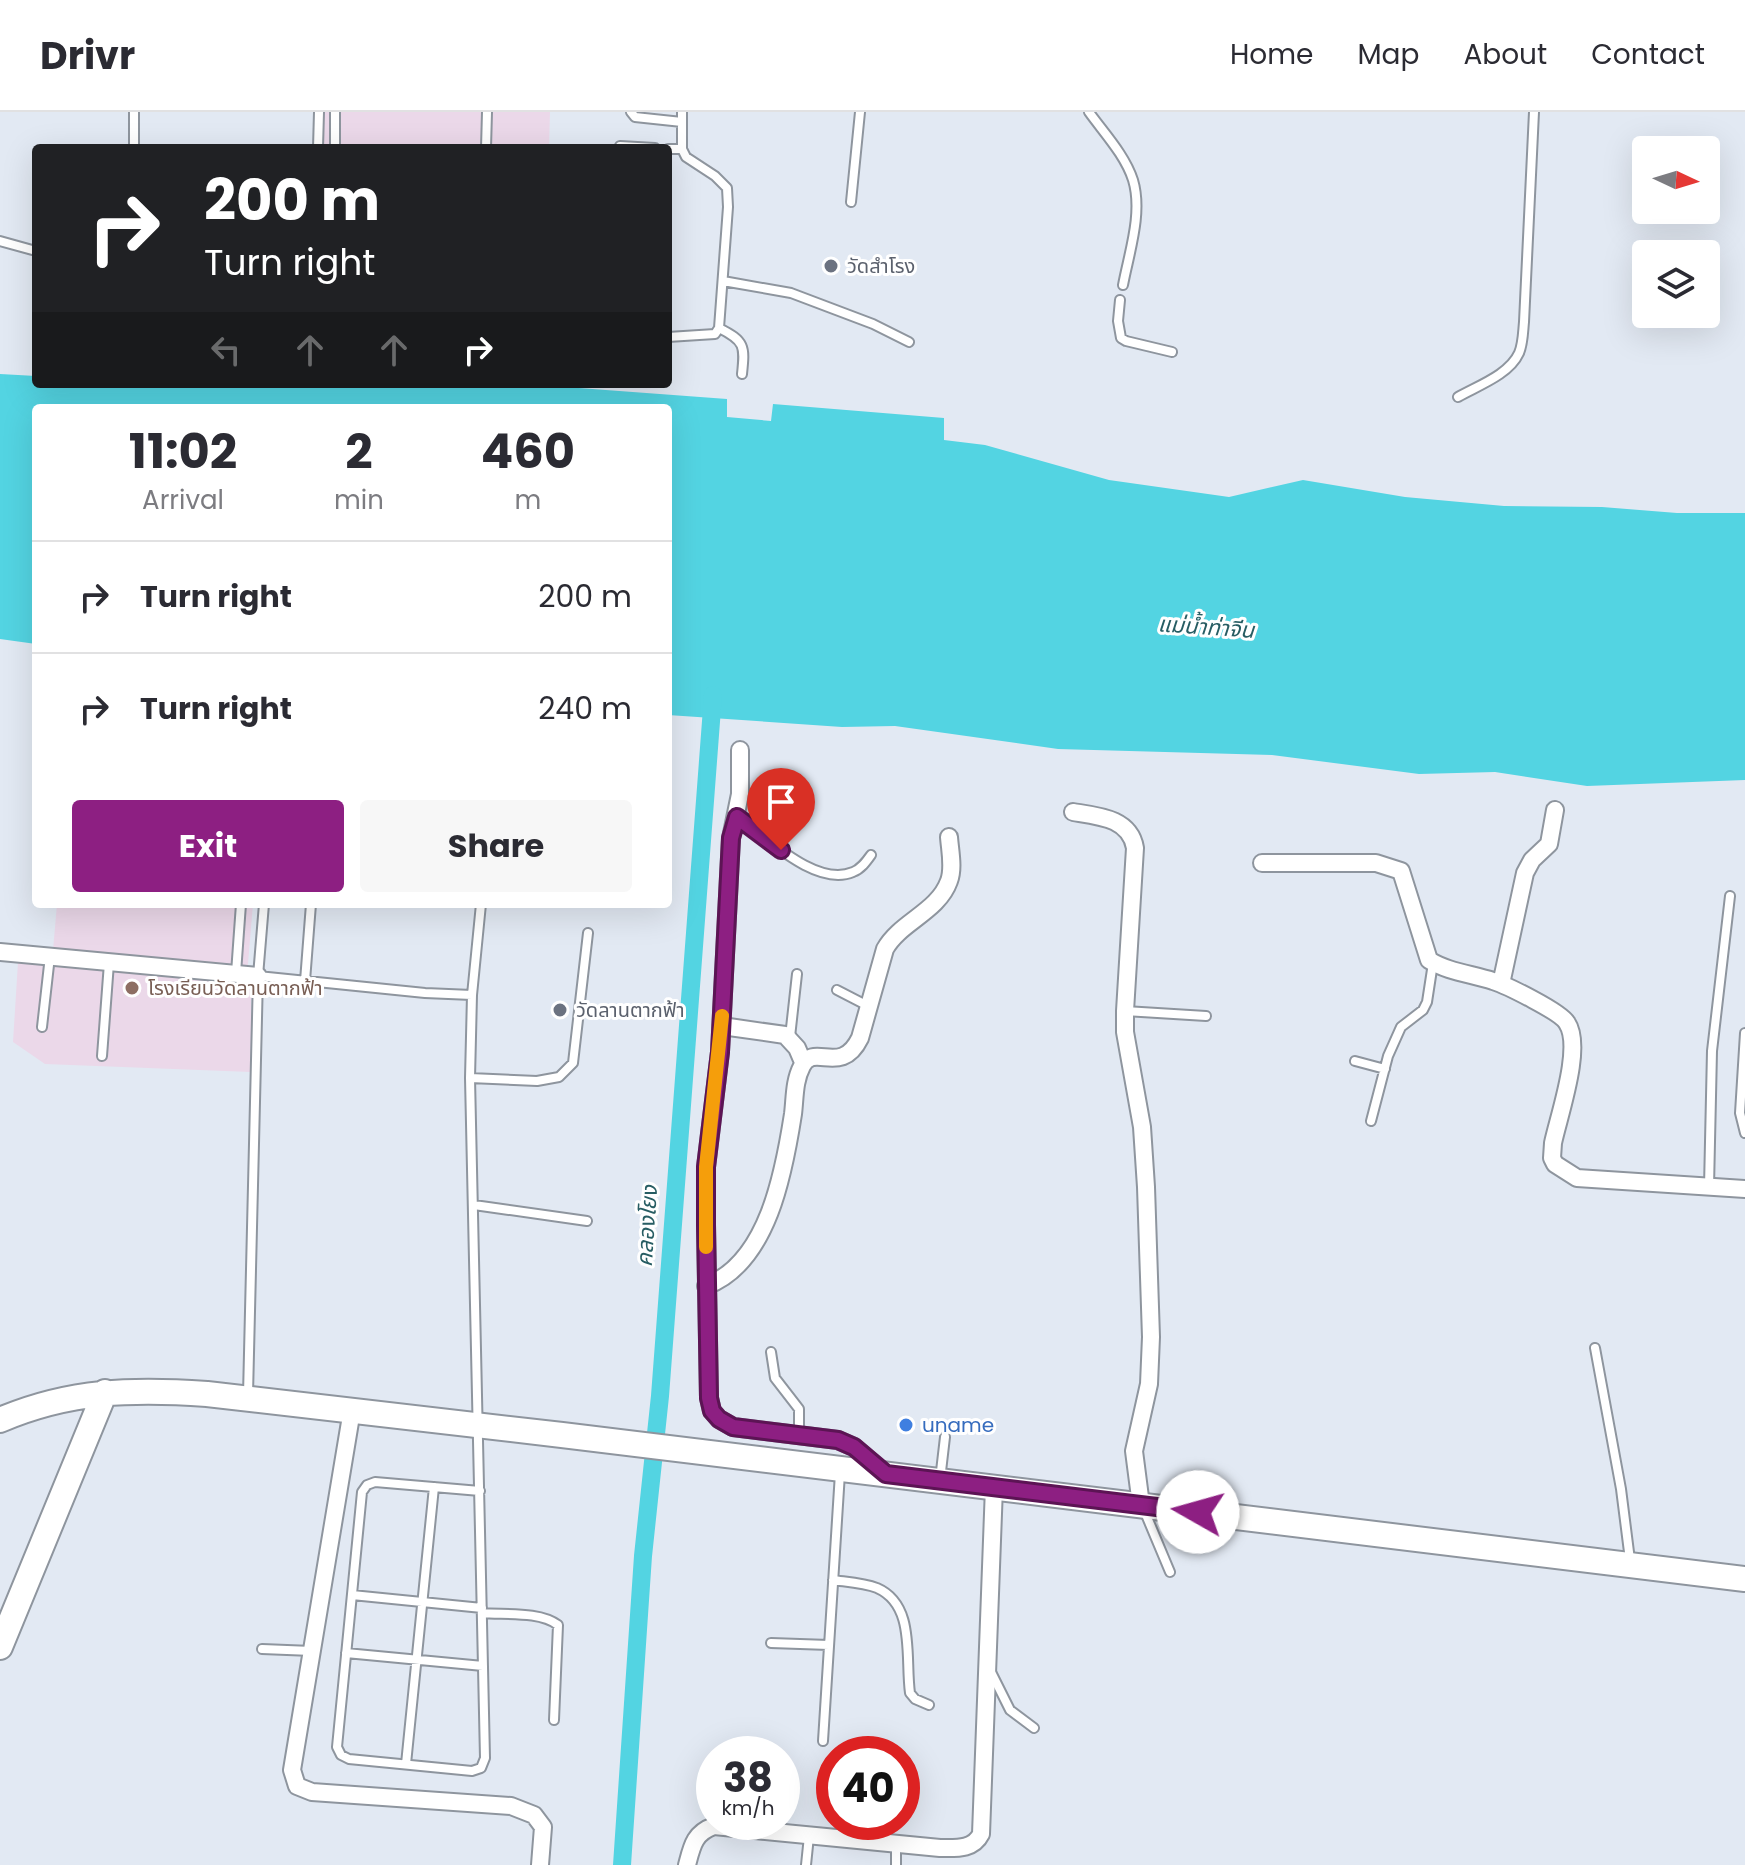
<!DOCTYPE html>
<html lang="en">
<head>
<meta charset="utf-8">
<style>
  body { margin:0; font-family:Poppins,"Noto Sans Thai",sans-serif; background:#f7f7f7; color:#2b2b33; height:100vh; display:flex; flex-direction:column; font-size:30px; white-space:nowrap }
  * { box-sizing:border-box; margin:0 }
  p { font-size:26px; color:#7c7c81 }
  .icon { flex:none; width:44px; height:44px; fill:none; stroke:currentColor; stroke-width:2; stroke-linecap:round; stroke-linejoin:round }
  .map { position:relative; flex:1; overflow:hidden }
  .sheet { position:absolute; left:32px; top:292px; width:640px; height:504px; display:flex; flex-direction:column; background:#fff; border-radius:8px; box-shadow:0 8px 32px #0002 }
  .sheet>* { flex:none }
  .hud { position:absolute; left:32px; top:32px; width:640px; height:244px; border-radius:8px; box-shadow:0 8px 32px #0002; background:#202124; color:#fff; overflow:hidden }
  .needle { width:52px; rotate:94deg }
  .controls { position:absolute; left:1632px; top:24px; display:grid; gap:16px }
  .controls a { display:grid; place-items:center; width:88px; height:88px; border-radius:8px; background:#fff; box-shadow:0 8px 32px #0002; font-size:40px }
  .speed { position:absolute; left:696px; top:1624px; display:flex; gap:16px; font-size:40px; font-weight:700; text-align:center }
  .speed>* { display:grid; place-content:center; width:104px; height:104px; border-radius:50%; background:#fff; box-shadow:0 8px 32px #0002; line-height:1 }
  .speed small { font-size:20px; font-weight:400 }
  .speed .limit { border:12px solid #d22; background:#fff; color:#111 }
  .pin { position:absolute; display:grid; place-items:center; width:68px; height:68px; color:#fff; margin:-82px -34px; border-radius:50% 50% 50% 0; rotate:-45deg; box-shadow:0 0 8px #0007 }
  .pin .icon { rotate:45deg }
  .me { position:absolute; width:88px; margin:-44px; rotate:277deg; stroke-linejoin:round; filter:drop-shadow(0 0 6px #0008) }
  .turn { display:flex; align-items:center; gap:28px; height:168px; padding:0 40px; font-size:36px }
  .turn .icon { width:104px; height:104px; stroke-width:2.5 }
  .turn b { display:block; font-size:56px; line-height:68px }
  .lanes { display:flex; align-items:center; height:76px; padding:0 40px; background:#0003; justify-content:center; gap:40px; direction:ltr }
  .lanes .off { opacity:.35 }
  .eta { display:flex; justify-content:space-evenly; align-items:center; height:136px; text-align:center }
  .eta b { font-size:48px; font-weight:700; line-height:56px }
  .button { display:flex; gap:16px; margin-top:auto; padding:16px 40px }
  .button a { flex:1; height:92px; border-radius:8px; background:#8d1f82; color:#fff; font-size:32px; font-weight:700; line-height:92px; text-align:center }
  .button a+a { background:#f7f7f7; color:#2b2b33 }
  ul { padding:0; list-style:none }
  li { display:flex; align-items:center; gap:24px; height:112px; padding:0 40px; border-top:2px solid #e1e1e2 }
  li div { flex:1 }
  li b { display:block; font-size:30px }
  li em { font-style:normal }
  header { display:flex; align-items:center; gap:48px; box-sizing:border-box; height:112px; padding:0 40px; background:#fff; border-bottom:2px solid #e1e1e2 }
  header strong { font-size:38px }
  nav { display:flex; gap:44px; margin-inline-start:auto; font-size:28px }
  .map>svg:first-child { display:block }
  .education { fill:#ebd8e9 }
  .water { fill:#53d4e2 }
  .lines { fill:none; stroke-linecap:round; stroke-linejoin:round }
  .canal { stroke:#53d4e2; stroke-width:18 }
  .lane-casing { stroke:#8e959e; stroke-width:12 }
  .street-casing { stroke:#8e959e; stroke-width:20 }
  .secondary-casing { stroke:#8e959e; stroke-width:28 }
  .lane { stroke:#fff; stroke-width:8 }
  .street { stroke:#fff; stroke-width:16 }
  .secondary { stroke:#fff; stroke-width:24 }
  .route-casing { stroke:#5c1454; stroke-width:20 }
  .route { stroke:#8d1f82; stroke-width:14 }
  .slow { stroke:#f59e0b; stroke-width:14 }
  .worship-dot { fill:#6b7280; stroke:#fff; stroke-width:3 }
  .education-dot { fill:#8d6e63; stroke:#fff; stroke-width:3 }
  .shop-dot { fill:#3f7fe0; stroke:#fff; stroke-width:3 }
  .labels { text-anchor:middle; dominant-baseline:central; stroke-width:6; stroke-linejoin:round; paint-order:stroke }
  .worship-label { font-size:20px; fill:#5b616d; stroke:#fff; text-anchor:start }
  .education-label { font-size:20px; fill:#785e54; stroke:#fff; text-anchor:start }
  .shop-label { font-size:20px; fill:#366cbe; stroke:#fff; text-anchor:start }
  .water-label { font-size:22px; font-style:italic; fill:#275d63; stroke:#fff }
</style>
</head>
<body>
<header>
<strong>Drivr</strong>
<nav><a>Home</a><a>Map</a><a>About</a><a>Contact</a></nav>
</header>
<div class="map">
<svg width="1745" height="1753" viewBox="0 0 1745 1753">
  <rect width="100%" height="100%" fill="#e2e9f3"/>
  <!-- education -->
  <path class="education" d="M318 0H550L549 36H317Z
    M57 792H253L246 875 251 876V960L45 952 13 930 18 850H52Z"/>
  <!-- water -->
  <path class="water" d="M0 262 36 264V272L268 275 274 272H525L727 287V305L771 309 773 292 944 306V328L985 333 1109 368 1229 385 1303 368 1405 385 1504 394 1602 395 1677 401H1745V668L1587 674 1495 660 1419 662 1272 643 1058 637 895 614 842 615 668 603V296H36V532L0 527Z"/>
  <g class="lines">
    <!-- canal -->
    <path class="canal" d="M622 1753 643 1444 660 1284 713 583"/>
    <defs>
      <path id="lane" d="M134 0V36
        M631 0 635 5 682 10
        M1089 0C1104 21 1125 43 1133 68 1143 101 1129 141 1123 173
        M620 34 655 36
        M318 36 319 0
        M335 36V0
        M486 36 487 0
        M668 37H682
        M851 90 860 0
        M0 129 36 139
        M723 169 791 181 873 212 909 230
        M1120 188 1118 209 1121 226 1126 229 1172 240
        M719 216C745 229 745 234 742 262
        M668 225 715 222 719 216 728 95 727 76 715 64 686 45 682 37V0
        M1458 285C1477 274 1509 263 1519 241 1523 232 1523 220 1524 210L1534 0
        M737 705C765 724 816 776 853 760 861 757 866 750 871 743
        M236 861 241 792
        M258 864 425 881 472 883
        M305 869 311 792
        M837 878 868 894
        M1125 899 1206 904
        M42 915 50 844
        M1745 921 1740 1001 1745 1021
        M790 925 797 862
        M102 944 109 851
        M1355 949 1385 957
        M470 966 537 969 559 965 573 951 588 821
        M1371 1009 1388 944 1401 915 1423 898 1427 890 1433 851
        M1709 1075 1712 939 1730 784
        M474 1093 587 1109
        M1595 1236 1621 1377 1630 1448
        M771 1240 775 1266 799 1297V1323
        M248 1283 258 864 264 792
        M940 1368 945 1325
        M480 1379 375 1370 367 1373 362 1380 337 1635 341 1643 349 1647 472 1659 481 1656 485 1646 470 966 472 883 481 792
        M1144 1398 1170 1460
        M833 1468C847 1470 864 1471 877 1476 916 1493 905 1546 910 1581L915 1587 929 1593
        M352 1483 482 1496
        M482 1501C504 1503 540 1499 558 1513L554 1608
        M771 1531 829 1533
        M262 1537 312 1539
        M346 1541 483 1554
        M991 1560 1010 1598 1034 1616
        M823 1629 840 1361
        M406 1652 434 1375
        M806 1753 809 1724
        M896 1753V1732"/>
      <path id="street" d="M740 638V682L731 726 720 940 706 1055V1113L709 1286 712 1299 719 1307 733 1315 838 1328 854 1335 885 1362
        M1073 700C1098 704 1130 706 1135 736L1125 899V920L1142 1015 1146 1075 1151 1225 1149 1272 1134 1339 1141 1393
        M1262 751H1376L1401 759 1429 848C1448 860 1472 862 1493 869 1506 873 1561 900 1567 911 1583 935 1559 1003 1553 1031L1552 1046 1555 1052 1577 1066 1745 1077
        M0 840 258 864
        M1501 872 1525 761 1532 748 1549 732 1555 698
        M722 914 785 923 797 936 803 950
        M706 1174C768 1151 784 1060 793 1002 795 986 794 969 802 954 814 930 841 965 860 926L885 837C900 810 938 800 949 769 954 756 950 739 949 725
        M352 1298 292 1658 297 1674 312 1680 511 1694 534 1703 543 1715 540 1753
        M687 1753C692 1734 694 1721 714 1714L940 1736C956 1736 973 1738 981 1722L994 1375"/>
      <path id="secondary" d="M0 1308C70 1278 133 1277 207 1282L562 1323 1745 1467
        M0 1535 105 1280"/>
    </defs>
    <!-- lane casing -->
    <use href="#lane" class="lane-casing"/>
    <!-- street casing -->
    <use href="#street" class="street-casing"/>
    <!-- secondary casing -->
    <use href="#secondary" class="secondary-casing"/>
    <!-- lane -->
    <use href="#lane" class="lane"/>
    <!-- street -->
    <use href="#street" class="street"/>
    <!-- secondary -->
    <use href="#secondary" class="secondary"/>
  </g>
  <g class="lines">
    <defs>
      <path id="route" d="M781 738 737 705 731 726 720 940 706 1055V1113L709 1286 712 1299 719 1307 733 1315 838 1328 854 1335 886 1362 1198 1400"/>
    </defs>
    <!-- route casing -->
    <use href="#route" class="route-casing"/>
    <!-- route -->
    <use href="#route" class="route"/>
    <!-- slow -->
    <path class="slow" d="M706 1135V1055L722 904"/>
  </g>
  <!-- markers -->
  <g class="worship-dot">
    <circle cx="831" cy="154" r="8"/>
    <circle cx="560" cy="898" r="8"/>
  </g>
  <circle class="education-dot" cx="132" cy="876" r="8"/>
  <circle class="shop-dot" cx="906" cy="1313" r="8"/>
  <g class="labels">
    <!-- worship labels -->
    <g class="worship-label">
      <text x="847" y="154">วัดสำโรง</text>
      <text x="576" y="898">วัดลานตากฟ้า</text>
    </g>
    <!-- education labels -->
    <g class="education-label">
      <text x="148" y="876">โรงเรียนวัดลานตากฟ้า</text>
    </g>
    <!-- shop labels -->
    <g class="shop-label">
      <text x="922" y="1313">uname</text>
    </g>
    <!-- water labels -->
    <g class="water-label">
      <text transform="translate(1206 515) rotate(4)">แม่น้ำท่าจีน</text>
      <text transform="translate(647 1114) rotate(-86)">คลองโยง</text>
    </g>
  </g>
</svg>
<div class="controls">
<a><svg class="needle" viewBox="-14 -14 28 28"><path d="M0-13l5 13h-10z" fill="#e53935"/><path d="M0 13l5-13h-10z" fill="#7c7c81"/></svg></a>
<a><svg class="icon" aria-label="layers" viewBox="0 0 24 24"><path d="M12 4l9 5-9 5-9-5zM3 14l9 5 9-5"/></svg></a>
</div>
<div class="speed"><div>38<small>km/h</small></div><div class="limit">40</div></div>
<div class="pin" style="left:781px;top:738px;background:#d93025"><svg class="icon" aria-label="arrive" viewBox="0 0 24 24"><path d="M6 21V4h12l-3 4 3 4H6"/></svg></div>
<svg class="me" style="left:1198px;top:1400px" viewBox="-20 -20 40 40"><circle r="19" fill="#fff"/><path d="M0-13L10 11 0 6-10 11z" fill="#8d1f82"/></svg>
<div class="hud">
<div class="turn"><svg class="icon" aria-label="right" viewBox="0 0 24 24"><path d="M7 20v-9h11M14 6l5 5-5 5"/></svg><div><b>200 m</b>Turn right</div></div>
<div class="lanes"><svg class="icon off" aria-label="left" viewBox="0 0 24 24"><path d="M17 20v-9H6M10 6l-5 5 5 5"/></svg><svg class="icon off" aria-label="ahead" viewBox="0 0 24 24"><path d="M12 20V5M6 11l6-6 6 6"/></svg><svg class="icon off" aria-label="ahead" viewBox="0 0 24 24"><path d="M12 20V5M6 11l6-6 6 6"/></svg><svg class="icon" aria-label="right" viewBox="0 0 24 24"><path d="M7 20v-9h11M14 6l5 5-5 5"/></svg></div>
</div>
<section class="sheet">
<div class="eta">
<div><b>11:02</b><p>Arrival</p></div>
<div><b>2</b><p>min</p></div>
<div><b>460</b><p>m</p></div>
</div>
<ul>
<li><svg class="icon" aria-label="right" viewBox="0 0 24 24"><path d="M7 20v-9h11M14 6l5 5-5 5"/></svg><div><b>Turn right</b></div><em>200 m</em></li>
<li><svg class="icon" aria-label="right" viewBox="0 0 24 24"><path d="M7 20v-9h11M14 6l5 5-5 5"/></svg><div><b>Turn right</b></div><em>240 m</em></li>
</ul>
<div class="button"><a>Exit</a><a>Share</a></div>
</section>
</div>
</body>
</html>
